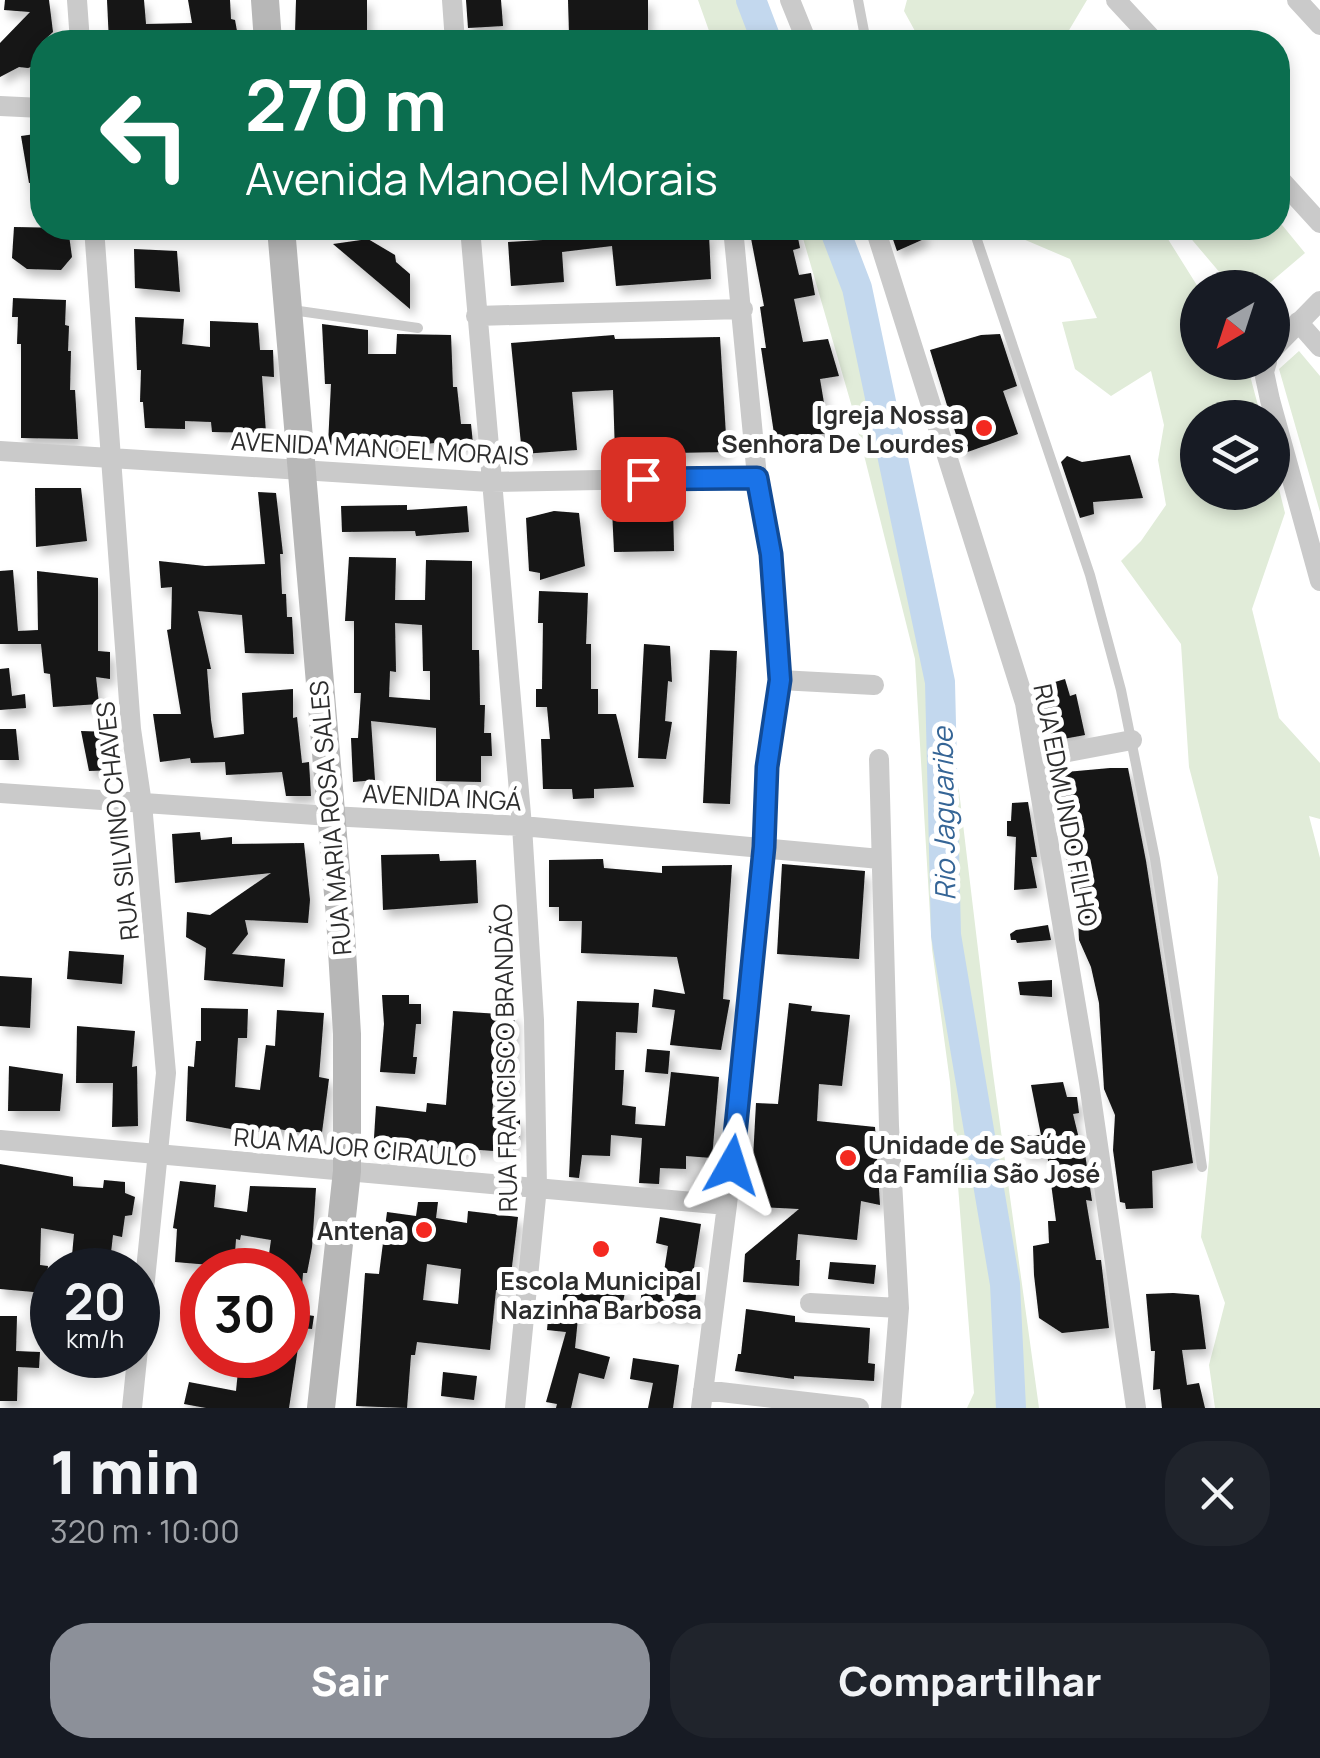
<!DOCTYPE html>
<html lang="pt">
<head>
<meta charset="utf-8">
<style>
  body { margin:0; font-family:Manrope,sans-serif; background:#20242c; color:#f1f3f6; height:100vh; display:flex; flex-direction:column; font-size:38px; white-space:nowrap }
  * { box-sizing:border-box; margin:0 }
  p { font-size:32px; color:#9ea1a6 }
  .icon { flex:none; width:55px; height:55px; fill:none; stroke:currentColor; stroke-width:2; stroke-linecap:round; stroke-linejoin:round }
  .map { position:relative; height:1408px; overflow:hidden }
  .sheet { display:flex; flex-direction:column; background:#171b24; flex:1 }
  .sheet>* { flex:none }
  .guide { position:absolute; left:30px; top:30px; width:1260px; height:210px; border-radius:40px; box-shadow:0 5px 15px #0003; background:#0b6e4f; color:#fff; overflow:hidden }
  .needle { width:65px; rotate:219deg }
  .fabs { position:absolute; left:1180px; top:270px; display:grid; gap:20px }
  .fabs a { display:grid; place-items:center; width:110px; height:110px; border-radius:50%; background:#171b24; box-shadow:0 5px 15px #0003; font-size:50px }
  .speed { position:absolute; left:30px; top:1248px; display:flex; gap:20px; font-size:50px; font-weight:700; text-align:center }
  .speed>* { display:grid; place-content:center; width:130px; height:130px; border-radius:50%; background:#171b24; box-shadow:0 5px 15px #0003; line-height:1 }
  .speed small { font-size:25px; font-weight:400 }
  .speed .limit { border:15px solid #d22; background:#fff; color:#111 }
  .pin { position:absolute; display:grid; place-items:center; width:85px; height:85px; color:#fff; margin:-42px; border-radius:20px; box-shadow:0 5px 15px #0006 }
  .me { position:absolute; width:110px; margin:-55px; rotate:6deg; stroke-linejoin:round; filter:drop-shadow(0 0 8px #0008) }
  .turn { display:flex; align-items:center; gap:35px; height:210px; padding:0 50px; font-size:45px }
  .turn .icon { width:130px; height:130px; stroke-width:2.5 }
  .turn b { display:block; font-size:70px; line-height:85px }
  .round { display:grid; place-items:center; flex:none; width:105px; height:105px; border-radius:40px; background:#20242c }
  .headline { display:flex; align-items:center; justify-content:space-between; height:170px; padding:0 50px }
  h1 { font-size:60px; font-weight:800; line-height:75px }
  .button { display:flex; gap:20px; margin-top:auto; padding:20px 50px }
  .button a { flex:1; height:115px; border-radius:40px; background:#8c9099; color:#fff; font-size:40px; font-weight:800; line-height:115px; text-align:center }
  .button a+a { background:#20242c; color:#f1f3f6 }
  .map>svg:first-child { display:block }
  .green { fill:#e1ecd9 }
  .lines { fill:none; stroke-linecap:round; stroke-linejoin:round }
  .river { stroke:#c3d8ee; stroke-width:30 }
  .building { fill:#141414; fill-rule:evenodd; filter:url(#shadow) }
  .lane { stroke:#cacaca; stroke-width:10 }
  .street { stroke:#cacaca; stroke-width:20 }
  .secondary { stroke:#b7b7b7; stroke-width:28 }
  .route-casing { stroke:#114b97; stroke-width:25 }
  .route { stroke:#1a73e8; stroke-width:18 }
  .poi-dot { fill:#f42920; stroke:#fff; stroke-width:4 }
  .labels { text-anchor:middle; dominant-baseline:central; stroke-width:10; stroke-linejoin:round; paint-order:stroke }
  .poi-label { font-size:25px; font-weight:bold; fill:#2d2d2d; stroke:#fff; text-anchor:end }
  .street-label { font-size:25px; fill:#2d2d2d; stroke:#fff }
  .water-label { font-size:28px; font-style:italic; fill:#356596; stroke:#fff }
</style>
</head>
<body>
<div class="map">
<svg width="1320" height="1408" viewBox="0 0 1320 1408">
  <defs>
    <filter id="shadow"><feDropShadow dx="4.5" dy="7" stdDeviation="5" flood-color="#0004"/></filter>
  </defs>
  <rect width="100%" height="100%" fill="#fff"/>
  <!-- green -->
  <path class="green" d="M698 0H758L774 42H713Z
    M907 0H1087L1062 42H921L904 11Z
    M1278 220 1305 253 1265 287H1232L1182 228H1278Z
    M800 228H840L874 323 934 582 992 1066 1039 1408H967L974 1393 950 1082 932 949 915 659 852 407Z
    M997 228H1161L1198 287V362L1245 363 1248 368 1261 417 1198 418V492H1272L1273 465 1285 513 1252 609 1279 718 1320 763V819L1309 816 1320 858V1408H1215L1209 1365 1225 1303 1201 1237 1209 1160 1218 877 1189 767 1181 644 1121 561 1141 541 1166 505 1158 460 1164 425 1151 371 1111 396 1075 369 1062 322 1097 318 1070 259Z
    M1299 351 1320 376V512L1279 369Z"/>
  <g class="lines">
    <!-- river -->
    <path class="river" d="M751 0 767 42
      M834 228 857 288 940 682 946 935 1005 1284 1011 1408"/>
  </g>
  <!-- building -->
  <path class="building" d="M5 0H49L53 32 42 42V63L28 68 19 67 0 77V43L30 12 4 10Z
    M107 0H144L146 24 192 23 188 0H230L231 19 235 20 239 42H109Z
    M296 0H367V34H295Z
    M466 0H501L503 26 468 28Z
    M568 0H648V30L569 34Z
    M42 133V182L29 183 21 136Z
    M14 227 68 228 72 257 61 270 27 269 12 258Z
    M576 228H646L647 236 709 234 711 279 616 286 612 246 562 252 564 282 511 286 508 242 577 238Z
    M749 228H796L800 248 793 250 799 275 811 273 815 295 794 299 803 342 828 339 839 376 820 379 829 433 775 440 761 348H766L760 307 764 306Z
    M889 228H921L924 239 897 251Z
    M368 239 395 255 396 262 410 274V309L333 244Z
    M134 249 177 251 180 292 135 288Z
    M13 298 66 300 65 325 69 326 68 351H71L70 390H75L78 439 21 438V344H17L18 317H12Z
    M135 317 184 319 182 344 210 347V321L258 323 260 350H273L274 377 262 376 266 433 212 432 211 422 185 421V429L145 428 143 402H140L141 370H137Z
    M322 324 368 330V354H396L397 334 451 335 453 387H457L461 424H471L473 444 435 447 434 443 403 447 328 445 331 384H325Z
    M1000 334 1017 386 1003 391 1018 434 962 454 930 350 981 335Z
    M614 335 615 339 720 337 727 452 615 454 613 390 572 392 577 450 522 454 511 343Z
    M1130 455 1143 498 1093 502 1094 514 1080 518 1061 462 1067 456 1082 462Z
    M35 488H81L87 541 36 547Z
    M258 492 276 493 283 554H280L282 594H286L287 617H292L294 654 245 653 242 615 198 611 211 669H207L211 720 214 738 244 734 242 693 293 689V718L297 717 302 763 309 762 311 796H286L282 772 226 775 225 762 191 763 190 758 160 762 153 714H181L167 630 171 629 172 587 161 588 159 561 205 566 265 564Z
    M407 505V510L467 506 469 532 416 536 415 531 342 532 341 506Z
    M673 507 674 551 614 552 612 509Z
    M554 511 579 513 585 566 540 580V573L529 571 526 518Z
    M349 557 396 558 395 600H425L426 560 472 561V650H479L480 705H485L484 733H491L492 756H481V782L436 781V728L371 721 375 780 353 782 351 738H358L361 693H354V621H345ZM395 623 422 625 423 671H430V700L389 697 390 671 396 672Z
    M13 570 18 631 38 630 37 571 98 578V651L110 652V679L96 677 99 704 53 707 50 674 44 673 41 644H0V571Z
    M539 591 588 593 586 644H591V689H598V714H616L634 787 594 789V798L573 799 572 789H543L541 739H550L547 707H536V689H542L543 623H538Z
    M644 644 670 646 672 682 668 681 665 721 672 722 666 759 638 758Z
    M710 650 737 651 730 804 703 803Z
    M9 668 12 696 25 694 26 708 0 710V669Z
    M1065 679 1070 696 1076 694 1085 735 1047 742 1035 688Z
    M0 729H16L19 760H0Z
    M81 731 110 732 115 770 89 771Z
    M1110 768H1128L1146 861 1193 1163 1152 1171 1153 1208 1126 1209 1125 1203 1120 1202 1113 1150 1115 1115 1104 1089 1099 1003 1091 967 1079 940 1077 898H1082L1065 856V811L1055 773Z
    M1028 802 1037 857H1031L1037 888 1014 890 1016 837 1007 836V821H1011L1012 803Z
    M200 832 201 840 232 837V844L304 843 310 900 308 923 245 920 248 934 232 954 285 959 283 987 204 980 206 948 186 937 187 912 210 915 271 873 175 883 172 834Z
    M439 854 440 861 476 860 478 903 383 910 381 855Z
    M603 859 604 868 662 873V866L732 865 723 999 730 1000 721 1050 670 1045 675 1010 652 1007 654 989 685 994 677 957 581 953 582 921H559V907H549V860Z
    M782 864 865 871 859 959 777 954Z
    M1048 925 1051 940 1017 943 1016 940H1011L1010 934 1016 930Z
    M69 951 124 955 122 984 67 979Z
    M0 976 32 978 30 1028 0 1026Z
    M1052 980V997L1020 995 1018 982Z
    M382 995H409V1004H421V1024H416L413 1057H417L415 1074 380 1072 384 1024Z
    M577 1001 639 1003 637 1033 616 1032 615 1070H624L622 1105 636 1107 635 1124 665 1126 671 1072 719 1077 712 1158 686 1156V1169L660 1168 659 1184 639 1183 642 1138 611 1135 610 1156 582 1155 579 1178 569 1177Z
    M789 1003 812 1006 811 1011 850 1015 842 1086 819 1084 817 1121 875 1127 880 1205 861 1201 857 1240 798 1234 796 1260H800L799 1286 743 1282 745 1254 799 1209 760 1207 761 1178 752 1177 756 1103 778 1104Z
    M201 1008 248 1009 247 1038H238L235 1087 260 1090 266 1045 275 1046 277 1010 324 1013 319 1077 329 1079 321 1140 304 1137V1133L278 1129 277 1134 251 1131V1135L231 1133V1129L186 1121 188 1066 194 1067 196 1041H201Z
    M453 1011 515 1015 513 1090 494 1089 492 1117 520 1118V1137H514V1149L507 1152 467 1149V1151L418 1146V1154L396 1151 395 1156 373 1154 376 1106 426 1112 427 1103 446 1105Z
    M77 1026 135 1031 132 1067 137 1066 138 1126 112 1127 113 1083H76Z
    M647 1049 670 1051 668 1074 645 1072Z
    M9 1066 63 1074 60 1111H8Z
    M1063 1082 1067 1097H1077L1079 1113 1073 1114 1081 1147H1084L1092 1201 1086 1200 1096 1260H1101L1109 1328 1062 1333 1039 1318 1034 1275 1033 1246 1049 1243 1048 1221H1056L1047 1153H1023L1020 1136 1041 1135 1031 1085Z
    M0 1164 73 1177V1186L103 1188 104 1180 125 1182V1193L135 1197 132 1215 125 1216 122 1237 113 1235 109 1270 71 1266 74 1234 41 1228 40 1265 48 1266 45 1293 0 1289Z
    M180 1181 216 1185 214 1207 247 1212 250 1186 316 1188 312 1247 307 1273H303L301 1299 288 1298V1270L267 1268 271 1240 241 1235 240 1240 236 1239 234 1267 175 1262 177 1229 173 1228Z
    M418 1202H438L436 1218 467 1223 468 1211 518 1217 509 1291 496 1290 490 1350 417 1342 415 1355H411L407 1408 356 1406 365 1273 379 1274 387 1212 416 1216ZM427 1264 461 1269 458 1304 423 1300Z
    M660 1217 701 1224 690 1293 696 1294 694 1318 639 1313 642 1289 661 1291 668 1246 656 1243Z
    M830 1262 876 1265 874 1284 828 1279Z
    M564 1283 626 1288 621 1311 579 1308 575 1348 610 1357 604 1379 579 1373 571 1408H556L557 1404 546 1402 566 1332 547 1330 549 1309 562 1310Z
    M1173 1293 1199 1295 1206 1349 1182 1350 1187 1385 1199 1383 1205 1408H1162L1160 1389 1153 1390 1155 1351H1151L1146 1294Z
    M746 1309 795 1316V1322L870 1328 868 1363 875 1364 874 1381 794 1376V1379L735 1371 738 1354H741Z
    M289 1312 314 1316 312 1329 301 1328 289 1408H206L184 1404 189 1382 236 1391 239 1361 253 1363 254 1355H288Z
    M0 1316H17L16 1351 40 1352 39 1368 18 1367 17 1401H0Z
    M633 1358 679 1365 673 1408H648L653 1383 630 1379Z
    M443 1372 477 1376 474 1400 441 1396Z"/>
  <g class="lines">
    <!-- lane -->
    <path class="lane" d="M858 0 866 42
      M973 228 1090 575 1121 690 1155 859 1202 1167
      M292 310 418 328"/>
    <!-- street -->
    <path class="street" d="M77 0 80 42
      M452 0 455 42
      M790 0 807 42
      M1116 0 1155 42
      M1297 0 1320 25
      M0 106 42 108
      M1278 177 1320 223
      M94 228 131 729 142 804 166 1073 132 1408
      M470 228 522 826 534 1020 537 1187 515 1408
      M875 228 1025 703 1089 1083 1136 1408
      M476 316 743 309
      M1298 322 1320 347
      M1272 350 1320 301
      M1267 362 1264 372 1270 400 1320 581
      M0 451 490 482 757 477
      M780 680 874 685
      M1036 758 1132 740
      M879 759 889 1126 899 1308 891 1408
      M0 793 330 816 522 826 880 859
      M0 1140 727 1205
      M810 1303 899 1308
      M703 1390 859 1408
      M701 1408 727 1205 764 847 767 767 780 680 771 555 757 477 733 228"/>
    <!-- secondary -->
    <path class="secondary" d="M265 0 268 42
      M281 228 340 917 347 1034V1171L321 1408"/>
  </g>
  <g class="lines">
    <defs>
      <path id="route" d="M643 479 757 478 771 554 780 680 767 767 764 847 732 1165"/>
    </defs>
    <!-- route casing -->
    <use href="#route" class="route-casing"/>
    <!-- route -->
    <use href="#route" class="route"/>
  </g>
  <!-- markers -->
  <g class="poi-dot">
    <circle cx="984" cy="428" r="10"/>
    <circle cx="848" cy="1158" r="10"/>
    <circle cx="424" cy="1230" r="10"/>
    <circle cx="601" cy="1249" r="10"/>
  </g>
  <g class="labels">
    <!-- poi labels -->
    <g class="poi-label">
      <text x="964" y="414">Igreja Nossa<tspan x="964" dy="29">Senhora De Lourdes</tspan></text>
      <text x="868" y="1144" text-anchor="start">Unidade de Saúde<tspan x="868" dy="29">da Família São José</tspan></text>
      <text x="404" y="1230">Antena</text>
      <text x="601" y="1280" text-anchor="middle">Escola Municipal<tspan x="601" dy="29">Nazinha Barbosa</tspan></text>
    </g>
    <!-- street labels -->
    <g class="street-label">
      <text transform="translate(380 448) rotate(3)">AVENIDA MANOEL MORAIS</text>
      <text transform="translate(442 797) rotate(3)">AVENIDA INGÁ</text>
      <text transform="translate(1066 805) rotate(79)">RUA EDMUNDO FILHO</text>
      <text transform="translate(330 818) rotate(-95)">RUA MARIA ROSA SALES</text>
      <text transform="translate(117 821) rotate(-96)">RUA SILVINO CHAVES</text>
      <text transform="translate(505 1058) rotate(-91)">RUA FRANCISCO BRANDÃO</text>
      <text transform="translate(355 1147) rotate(5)">RUA MAJOR CIRAULO</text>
    </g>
    <!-- water labels -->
    <g class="water-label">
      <text transform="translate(943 814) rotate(-91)">Rio Jaguaribe</text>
    </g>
  </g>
</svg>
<div class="fabs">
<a><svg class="needle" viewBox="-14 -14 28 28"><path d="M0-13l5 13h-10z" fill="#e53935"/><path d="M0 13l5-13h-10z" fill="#9ea1a6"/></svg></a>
<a><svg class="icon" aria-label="layers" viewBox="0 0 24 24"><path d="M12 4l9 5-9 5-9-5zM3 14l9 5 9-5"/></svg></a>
</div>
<div class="speed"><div>20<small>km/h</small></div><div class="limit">30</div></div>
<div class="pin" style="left:643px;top:479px;background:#d93025"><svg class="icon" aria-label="arrive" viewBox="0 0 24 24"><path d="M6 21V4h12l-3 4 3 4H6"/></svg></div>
<svg class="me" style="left:732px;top:1165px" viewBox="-20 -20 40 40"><path d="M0-17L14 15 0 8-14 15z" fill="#1a73e8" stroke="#fff" stroke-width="4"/></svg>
<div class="guide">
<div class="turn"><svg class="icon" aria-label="left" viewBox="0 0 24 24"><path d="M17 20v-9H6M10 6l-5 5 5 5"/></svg><div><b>270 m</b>Avenida Manoel Morais</div></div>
</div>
</div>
<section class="sheet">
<div class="headline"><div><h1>1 min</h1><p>320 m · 10:00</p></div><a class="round"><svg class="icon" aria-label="close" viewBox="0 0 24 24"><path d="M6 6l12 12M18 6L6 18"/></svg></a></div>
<div class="button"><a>Sair</a><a>Compartilhar</a></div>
</section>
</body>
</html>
